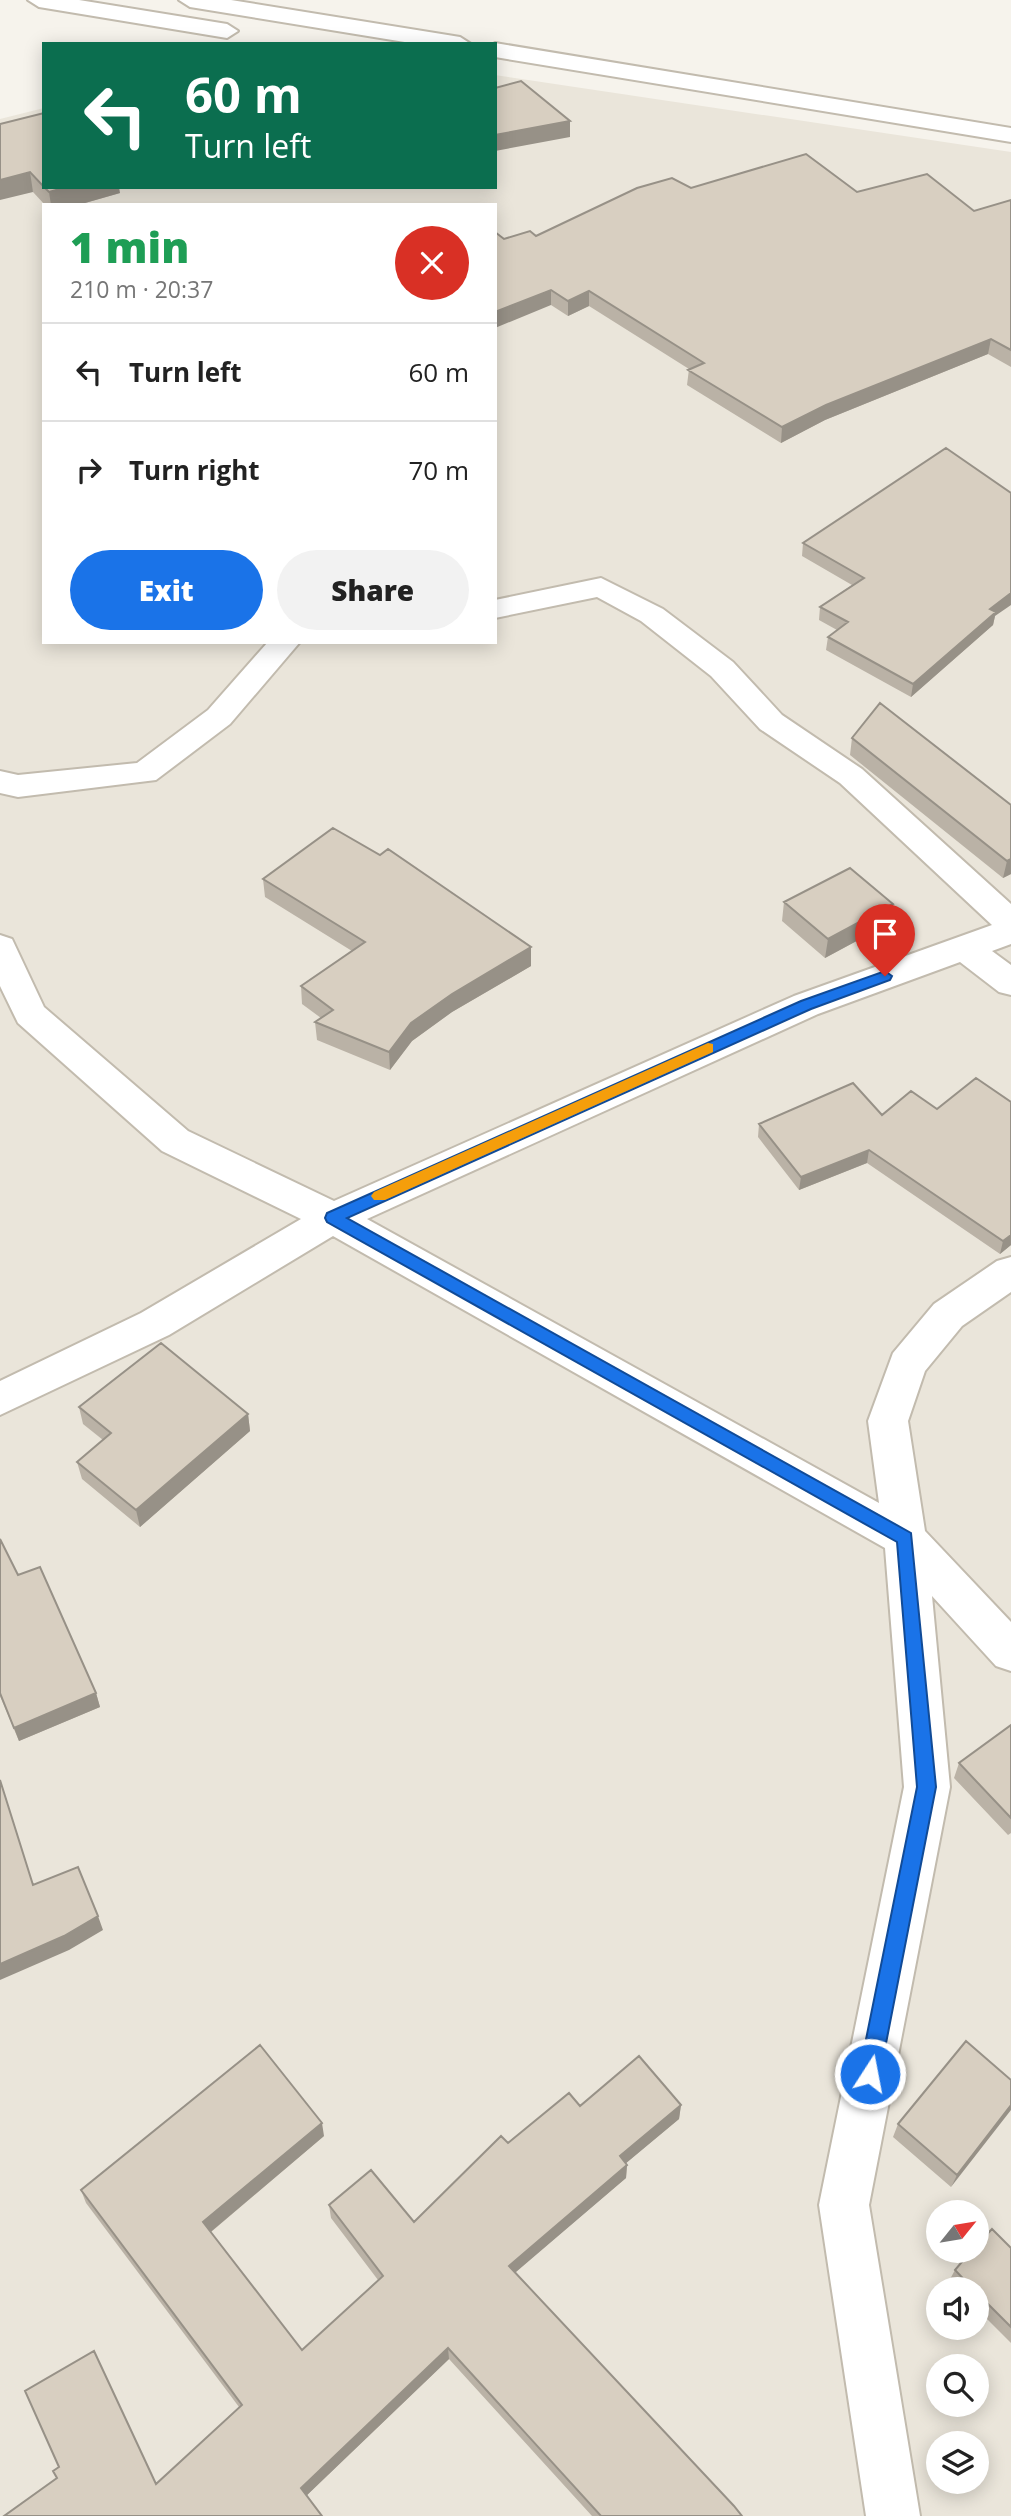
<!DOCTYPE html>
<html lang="en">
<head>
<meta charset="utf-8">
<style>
  body { margin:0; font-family:"Open Sans",sans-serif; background:#f2f2f2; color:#222; height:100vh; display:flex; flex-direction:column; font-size:26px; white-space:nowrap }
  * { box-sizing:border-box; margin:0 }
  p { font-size:23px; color:#767676 }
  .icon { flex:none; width:38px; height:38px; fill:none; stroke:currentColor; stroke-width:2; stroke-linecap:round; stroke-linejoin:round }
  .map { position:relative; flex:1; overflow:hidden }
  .side { position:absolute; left:42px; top:203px; width:455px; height:441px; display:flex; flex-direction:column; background:#fff; border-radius:0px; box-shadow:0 4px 18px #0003 }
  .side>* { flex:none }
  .top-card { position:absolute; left:42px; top:42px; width:455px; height:147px; border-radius:0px; box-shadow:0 4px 18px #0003; background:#0b6e4f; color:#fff; overflow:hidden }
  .needle { width:46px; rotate:60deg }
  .tools { position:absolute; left:926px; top:2200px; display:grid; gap:14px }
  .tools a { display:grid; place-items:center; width:63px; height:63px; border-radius:50%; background:#fff; box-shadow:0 4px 18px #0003; font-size:35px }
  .pin { position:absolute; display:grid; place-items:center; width:60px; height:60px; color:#fff; margin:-72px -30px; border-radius:50% 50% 50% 0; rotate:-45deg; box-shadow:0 0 7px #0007 }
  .pin .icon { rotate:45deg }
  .me { position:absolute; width:77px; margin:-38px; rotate:11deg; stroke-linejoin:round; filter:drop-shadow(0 0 5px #0008) }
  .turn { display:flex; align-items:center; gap:24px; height:147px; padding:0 28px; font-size:32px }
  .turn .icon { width:91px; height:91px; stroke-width:2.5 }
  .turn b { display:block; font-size:49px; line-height:60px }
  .round { display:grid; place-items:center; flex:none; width:74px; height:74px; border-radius:37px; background:#f2f2f2 }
  .headline { display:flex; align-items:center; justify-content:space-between; height:119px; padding:0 28px }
  h1 { font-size:42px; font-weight:800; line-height:52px; color:#1e9e55 }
  .action { display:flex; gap:14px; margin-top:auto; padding:14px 28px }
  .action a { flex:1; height:80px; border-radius:42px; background:#1a73e8; color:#fff; font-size:28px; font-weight:800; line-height:80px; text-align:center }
  .action a+a { background:#f2f2f2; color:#222 }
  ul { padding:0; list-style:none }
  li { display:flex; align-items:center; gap:21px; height:98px; padding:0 28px; border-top:2px solid #e0e0e0 }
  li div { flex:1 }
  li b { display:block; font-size:26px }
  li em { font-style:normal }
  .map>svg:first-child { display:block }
  .residential { fill:#eae5da; fill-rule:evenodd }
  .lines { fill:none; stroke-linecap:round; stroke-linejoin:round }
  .minor-casing { stroke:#c2bbae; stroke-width:4 }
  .minor { fill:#fff; fill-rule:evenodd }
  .wall { fill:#bab2a6 }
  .shaded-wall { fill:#979187 }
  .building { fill:#d8cfc1; stroke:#979187; stroke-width:2 }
  .route { fill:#1a73e8; stroke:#114b97; stroke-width:2 }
  .slow { fill:#f59e0b }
</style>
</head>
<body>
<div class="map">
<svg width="1011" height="2516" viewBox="0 0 1011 2516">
  <rect width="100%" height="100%" fill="#f6f3ec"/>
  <!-- residential -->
  <path class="residential" d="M495 75 1011 152V2516H0V119L44 108V187H495ZM44 205H495V642H44ZM938 2212H976V2250H938ZM938 2289H976V2328H938ZM938 2366H976V2404H938ZM938 2443H976V2482H938Z"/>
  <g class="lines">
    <defs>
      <path id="minor" d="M28 0H79L227 24 238 31 227 38 39 7Z
        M179 0H231L460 37 471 44H417L190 7Z
        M495 43 1011 128V142L495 57Z
        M601 578 663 609 733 662 782 715 862 769 1011 904V944L992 951 1011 965V995L999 992 960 962 818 1014 367 1219 879 1503 868 1421 893 1353 934 1304 997 1261 1011 1257V1292L962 1326 925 1371 908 1421 925 1531 1011 1622V1671L996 1666 932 1596 950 1787 869 2205 920 2516H866L819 2205 904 1787 885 1548 333 1236 169 1335 0 1415V1381L141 1313 301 1219 162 1151 18 1023 0 986V935L12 939 44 1007 188 1131 334 1201 794 996 992 925 840 783 760 729 711 676 641 621 597 597 495 618V600Z
        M268 642H300L230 724 156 780 18 797 0 793V771L18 775 137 763 208 710Z"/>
    </defs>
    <!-- minor casing -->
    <use href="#minor" class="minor-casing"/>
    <!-- minor -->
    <use href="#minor" class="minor"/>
  </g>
  <!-- wall -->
  <path class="wall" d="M0 124 120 193 78 205H45L33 192Z
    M691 188 857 192 974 211 1011 200V367L988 354 825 420 781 443 687 385 689 369 589 306 568 316 551 305 504 239 536 236Z
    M803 543 995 616 993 625 911 697 826 650 828 637 837 630 819 620 820 607 852 585 802 556Z
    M852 738 1011 805V874L1003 878 850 755Z
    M263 879 531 966 452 1012 412 1041 390 1070 317 1040 315 1022 321 1018 302 1004 301 986 352 951 265 897Z
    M784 902 893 904 890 923 825 958 782 921Z
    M1011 1102V1245L1000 1254 867 1163 799 1190 758 1137 759 1124 882 1115Z
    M79 1407 248 1414 250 1431 140 1527 82 1479 77 1462 103 1440 83 1424Z
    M0 1539 18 1575 96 1693 100 1707 19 1741 0 1696Z
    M1011 1725V1833L1008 1835 954 1778 959 1763Z
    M1011 2080 951 2187 893 2137 898 2124Z
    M681 2105 679 2119 626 2163 627 2165 626 2178 515 2272 742 2516H592L449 2359 306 2496 156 2484 239 2407 86 2203 81 2190 324 2136 211 2232 302 2350 378 2280 331 2218 329 2205 414 2222 508 2143 580 2106Z
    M1011 2248V2343L976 2308V2289H957L949 2281 955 2270Z"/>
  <!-- shaded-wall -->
  <path class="shaded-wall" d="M570 121V137L495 151V135Z
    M30 172 33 192 0 200V180Z
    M67 187H119L120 193 78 205H51L49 192Z
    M551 290V305L495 328V312Z
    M589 291V306L568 316V301Z
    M991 339 988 354 825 420 781 443 782 427 826 405Z
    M1011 593V605L995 616 993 625 911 697 913 684 990 609Z
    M1011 859V874L1003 878 1007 861Z
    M893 904 890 923 825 958 828 939Z
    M531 947V966L452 1012 412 1041 390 1070 389 1052 411 1023 452 994Z
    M869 1150 867 1163 799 1190 801 1177Z
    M1011 1235V1245L1000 1254 1003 1241Z
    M248 1414 250 1431 140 1527 136 1510Z
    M96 1693 100 1707 19 1741 14 1728Z
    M98 1916 103 1930 69 1950 0 1980V1964Z
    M681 2105 679 2119 619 2169 620 2156Z
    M1011 2105V2110L951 2187 957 2175Z
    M322 2123 324 2136 207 2235 203 2222Z
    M627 2165 626 2178 509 2278V2266Z
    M448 2348 449 2359 304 2498 301 2488Z"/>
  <!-- building -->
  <path class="building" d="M521 81 570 121 495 135V88Z
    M44 113V187L30 172 0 180V124Z
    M806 154 857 192 927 174 974 211 1011 200V350L991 339 826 405 782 427 688 370 704 363 589 291 568 301 551 290 495 312V232L504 239 530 231 536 236 637 188 672 178 691 188Z
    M44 187H67L49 192Z
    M946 448 1011 493V593L990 609 996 612 913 684 828 637 848 622 820 607 864 578 803 543Z
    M880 703 1011 805V859L1007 861 852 738Z
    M333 828 380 855 388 849 531 947 452 994 411 1023 389 1052 315 1022 333 1010 301 986 365 942 263 879Z
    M850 868 893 904 828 939 784 902Z
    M976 1078 1011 1102V1235L1003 1241 869 1150 801 1177 759 1124 853 1083 882 1115 911 1091 937 1109Z
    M161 1343 248 1414 136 1510 77 1462 111 1433 79 1407Z
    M0 1539 18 1575 40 1567 96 1693 14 1728 0 1693Z
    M1011 1725V1818L959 1763Z
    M0 1780 33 1885 78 1867 98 1916 64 1936 0 1964Z
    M966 2041 1011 2080V2105L957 2175 898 2124Z
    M260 2045 322 2123 203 2222 302 2350 383 2276 329 2205 371 2170 414 2222 501 2136 508 2143 569 2093 580 2106 639 2056 681 2105 620 2156 627 2165 509 2266 734 2506 742 2516H601L448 2348 301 2488 322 2516H4L57 2478 53 2471 59 2467 25 2391 94 2351 156 2484 242 2405 81 2190Z
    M992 2229 1011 2248V2327L976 2292V2289H973L955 2270 972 2250H976V2246Z"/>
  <!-- route -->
  <path class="route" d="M885 971 892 976 890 980 811 1009 347 1218 911 1533 936 1787 880 2074 877 2081 870 2084 862 2081 859 2074 917 1787 897 1542 327 1222 325 1218 327 1213 801 1001Z"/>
  <!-- slow -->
  <path class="slow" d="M708 1043 713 1044V1052L385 1200H374L371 1196 374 1192Z"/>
</svg>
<div class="tools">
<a><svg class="needle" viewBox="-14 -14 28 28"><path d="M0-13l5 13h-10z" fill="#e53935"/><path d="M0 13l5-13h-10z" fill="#767676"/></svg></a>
<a><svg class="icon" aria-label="sound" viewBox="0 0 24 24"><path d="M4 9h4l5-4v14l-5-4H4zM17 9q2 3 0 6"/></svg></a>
<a><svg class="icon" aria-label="search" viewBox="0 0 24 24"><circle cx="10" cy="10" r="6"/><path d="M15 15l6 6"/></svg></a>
<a><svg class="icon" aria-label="layers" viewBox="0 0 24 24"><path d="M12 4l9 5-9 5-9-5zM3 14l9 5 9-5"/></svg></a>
</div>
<div class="pin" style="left:885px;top:976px;background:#d93025"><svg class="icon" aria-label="arrive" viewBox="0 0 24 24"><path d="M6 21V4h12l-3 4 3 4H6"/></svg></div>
<svg class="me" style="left:870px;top:2074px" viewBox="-20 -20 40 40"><circle r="17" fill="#1a73e8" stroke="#fff" stroke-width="3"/><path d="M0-11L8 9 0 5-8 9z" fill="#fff"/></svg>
<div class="top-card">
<div class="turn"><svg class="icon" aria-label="left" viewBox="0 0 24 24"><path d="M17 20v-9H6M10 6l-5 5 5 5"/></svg><div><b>60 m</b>Turn left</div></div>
</div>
<section class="side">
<div class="headline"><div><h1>1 min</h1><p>210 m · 20:37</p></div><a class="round" style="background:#d93025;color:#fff"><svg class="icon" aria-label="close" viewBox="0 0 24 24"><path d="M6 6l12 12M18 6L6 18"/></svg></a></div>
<ul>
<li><svg class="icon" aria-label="left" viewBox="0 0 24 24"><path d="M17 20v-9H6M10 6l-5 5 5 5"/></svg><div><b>Turn left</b></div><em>60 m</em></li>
<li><svg class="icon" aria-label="right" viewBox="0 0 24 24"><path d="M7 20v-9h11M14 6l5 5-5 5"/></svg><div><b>Turn right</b></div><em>70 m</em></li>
</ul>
<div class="action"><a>Exit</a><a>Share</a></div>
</section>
</div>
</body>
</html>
